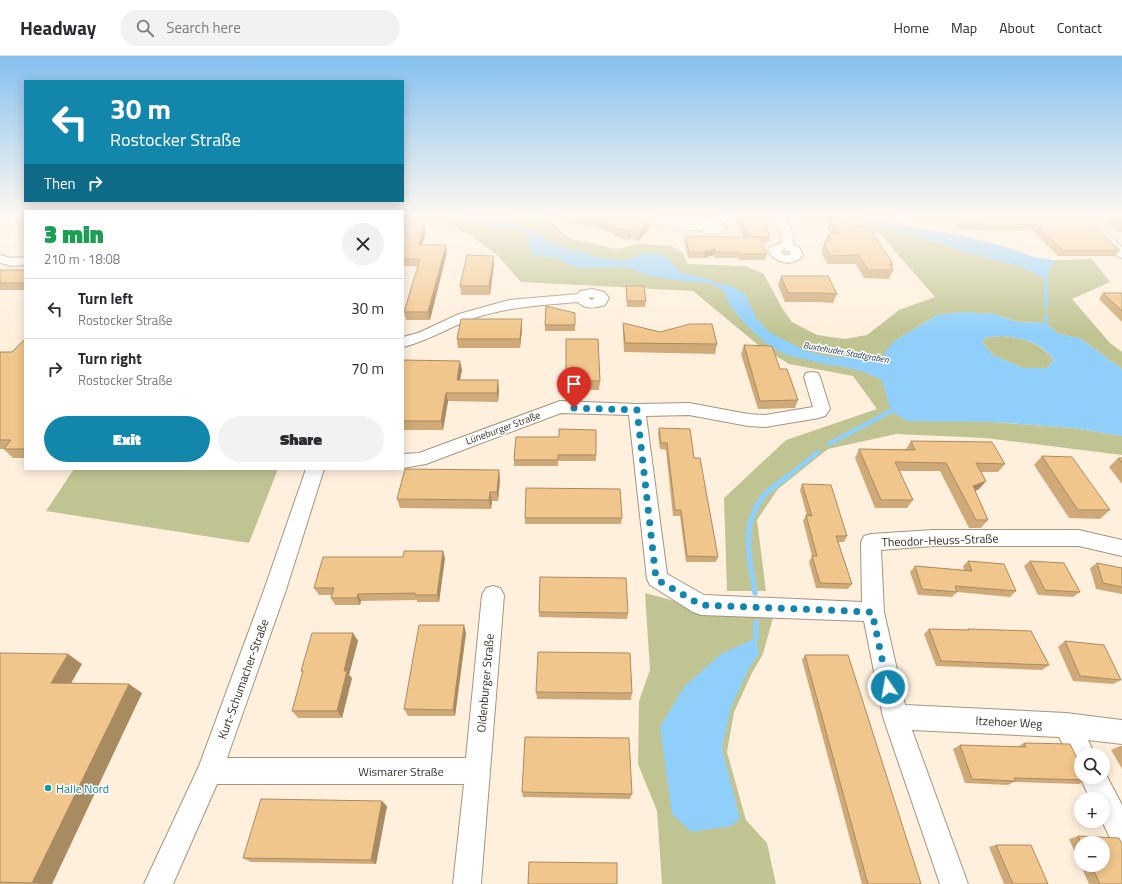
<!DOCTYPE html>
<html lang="en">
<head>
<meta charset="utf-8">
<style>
  body { margin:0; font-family:"Titillium Web",sans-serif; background:#f2f2f3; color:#2b2b33; height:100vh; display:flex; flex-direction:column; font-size:15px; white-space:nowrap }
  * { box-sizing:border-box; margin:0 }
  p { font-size:13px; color:#7c7c81 }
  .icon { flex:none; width:22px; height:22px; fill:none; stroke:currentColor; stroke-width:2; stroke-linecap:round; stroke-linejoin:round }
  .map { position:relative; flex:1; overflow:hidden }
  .drawer { position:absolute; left:24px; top:154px; width:380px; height:260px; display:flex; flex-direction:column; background:#fff; border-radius:0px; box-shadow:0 2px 10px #0003 }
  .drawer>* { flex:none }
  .top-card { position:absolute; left:24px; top:24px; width:380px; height:122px; border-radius:0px; box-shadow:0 2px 10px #0003; background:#1386ab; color:#fff; overflow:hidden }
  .fabs { position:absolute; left:1074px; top:692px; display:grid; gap:8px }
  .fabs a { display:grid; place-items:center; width:36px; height:36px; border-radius:50%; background:#fff; box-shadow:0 2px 10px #0003; font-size:20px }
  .pin { position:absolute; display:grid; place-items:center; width:34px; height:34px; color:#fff; margin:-41px -17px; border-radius:50% 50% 50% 0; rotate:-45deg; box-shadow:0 0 4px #0007 }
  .pin .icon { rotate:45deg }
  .me { position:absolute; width:44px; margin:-22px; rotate:348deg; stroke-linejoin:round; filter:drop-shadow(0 0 3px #0008) }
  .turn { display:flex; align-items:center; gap:14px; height:84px; padding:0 20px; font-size:18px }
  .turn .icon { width:52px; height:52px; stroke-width:2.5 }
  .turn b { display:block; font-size:28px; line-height:34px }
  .then { display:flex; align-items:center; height:38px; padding:0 20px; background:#0003; gap:8px; font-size:15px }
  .round { display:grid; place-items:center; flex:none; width:42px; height:42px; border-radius:21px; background:#f2f2f3 }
  .headline { display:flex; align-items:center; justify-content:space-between; height:68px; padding:0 20px }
  h1 { font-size:24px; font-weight:800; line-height:30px; color:#1e9e55 }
  .action { display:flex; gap:8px; margin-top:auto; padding:8px 20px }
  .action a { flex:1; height:46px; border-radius:24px; background:#1386ab; color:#fff; font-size:16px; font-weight:800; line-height:46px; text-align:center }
  .action a+a { background:#f2f2f3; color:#2b2b33 }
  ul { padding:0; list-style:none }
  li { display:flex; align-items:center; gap:12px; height:60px; padding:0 20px; border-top:1px solid #e1e1e2 }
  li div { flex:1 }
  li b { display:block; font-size:15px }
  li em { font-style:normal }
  header { display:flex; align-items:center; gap:24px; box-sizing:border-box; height:56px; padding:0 20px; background:#fff; border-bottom:1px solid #e1e1e2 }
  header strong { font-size:19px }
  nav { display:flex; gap:22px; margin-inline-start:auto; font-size:14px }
  .search { width:280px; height:36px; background:#f2f2f3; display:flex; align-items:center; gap:10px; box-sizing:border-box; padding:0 14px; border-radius:22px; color:#7c7c81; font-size:15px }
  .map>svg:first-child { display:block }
  .green { fill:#c0c493 }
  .water { fill:#8fcffa; fill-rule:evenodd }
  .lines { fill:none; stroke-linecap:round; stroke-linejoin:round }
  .stream-far2 { stroke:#8fcffa; stroke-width:3.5 }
  .stream-far1 { stroke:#8fcffa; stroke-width:4.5 }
  .stream { stroke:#8fcffa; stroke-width:5.5 }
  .minor-casing { stroke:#a4947e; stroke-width:2 }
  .minor { fill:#fff; fill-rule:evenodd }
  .wall { fill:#cfaa78; fill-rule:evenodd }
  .shaded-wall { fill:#a98b62 }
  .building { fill:#f1c68c; stroke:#a98b62 }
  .route { stroke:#1386ab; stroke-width:7; stroke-dasharray:0 12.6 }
  .culture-dot { fill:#0f9aa8; stroke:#fff; stroke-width:1.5 }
  .labels { text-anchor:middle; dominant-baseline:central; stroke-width:3; stroke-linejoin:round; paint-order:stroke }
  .far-water-label { font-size:9px; font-style:italic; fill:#153144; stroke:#fff }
  .street-label { font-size:10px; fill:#362f26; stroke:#fff }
  .near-street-label { font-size:12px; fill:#362f26; stroke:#fff }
  .near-culture-label { font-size:12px; fill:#0d838f; stroke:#fff; text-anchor:start }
</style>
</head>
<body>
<header>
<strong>Headway</strong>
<div class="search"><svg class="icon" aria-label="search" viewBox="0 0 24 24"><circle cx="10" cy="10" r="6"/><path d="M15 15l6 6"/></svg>Search here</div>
<nav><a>Home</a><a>Map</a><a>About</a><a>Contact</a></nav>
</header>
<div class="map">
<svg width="1122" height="828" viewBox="0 0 1122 828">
  <rect width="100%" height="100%" fill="#fff0dd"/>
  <!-- green -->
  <path class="green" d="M426 161H539L553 167 571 183 616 193 639 188 672 190 683 197 688 208 746 210 764 218 782 252 792 266 817 279 845 283 867 279 899 254 935 241 880 178 796 161H844L884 171 908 180 935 185 959 194 1021 211 1046 223 1054 204 1092 203 1110 226 1072 243 1110 287 1122 296V313L1081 283 1057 277 1046 267 1018 266 994 258 937 259 893 286 993 366 1073 372 1122 380V399L985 382 896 378 828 393 778 433 757 464 766 535H727L724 442 786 384 877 353 853 320 789 308 757 288 693 235 521 226 497 199 469 178Z
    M1003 280C1026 283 1038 285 1054 304L1047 312H1023L993 299 982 286 987 281Z
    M74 413H278L249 487 46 455Z
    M645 537 726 559 774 558 763 598 752 617 734 656 727 696 746 764 767 787 776 828H662L657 755 638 708 639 645 650 614Z"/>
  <!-- water -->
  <path class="water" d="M459 161C479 161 504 157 521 169L516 173 490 171Z
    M841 161H882L907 170 968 181 1003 190 1034 201 1054 204 1046 223 1021 211 959 194 935 185 908 180 884 171Z
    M529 171 552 187 568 194 583 196 591 200 623 205 644 197H656L667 201 681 217 711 224 706 227 682 225 646 219 626 211 577 212 556 202 532 199 526 175 523 174Z
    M724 228 733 231 745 238 757 263 769 276 806 295 832 301 881 302 893 286 937 259 962 256 994 258 1018 266 1046 267 1057 277 1081 283 1122 313V380L1073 372 994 366 907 365 891 355 882 324 864 316 841 310 828 309 787 299 768 289 745 268 729 248 725 237 719 231ZM1003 280C1025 283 1040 285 1054 304L1047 312H1023L993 299 982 286 987 281Z
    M756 582 759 598 748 614 731 652 722 692 740 763 731 770 691 776 672 758 660 671 684 631 721 598Z"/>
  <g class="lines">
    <!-- stream-far2 -->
    <path class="stream-far2" d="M514 169 531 176
      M1046 223V251
      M704 224 720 230 724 234
      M1046 259V267"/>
    <!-- stream-far1 -->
    <path class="stream-far1" d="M829 388 891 355
      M787 421 818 396"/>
    <!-- stream -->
    <path class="stream" d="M755 537C750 504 740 471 762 442 768 433 780 427 788 420
      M756 566V582"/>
    <defs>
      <path id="minor" d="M644 161H663L679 166H697L699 164 713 162 723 166 727 172 720 177 709 178 699 174H678L645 163Z
        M774 161H786L794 181 793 189 799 191 803 199C794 212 773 207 768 194L770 191 781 187 782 181ZM784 194 790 196V198L786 199 781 197V196Z
        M1078 161H1090L1122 191V202L1118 201Z
        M0 199 12 202 25 201V209L12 210 0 207Z
        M592 233 604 236 609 242 605 249C596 252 585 254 578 246 541 249 504 251 469 264 446 273 427 285 403 291V281L418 277 459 258 509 244 578 238 580 235ZM590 241 595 242 591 244 589 242Z
        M812 316 818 317 820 321 830 353 825 360 819 362 765 371 748 370 689 359 646 360 667 518 704 539 862 546 861 486 864 480 871 478 933 474H1079L1122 484V500L1079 490H933L881 494 884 556 905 649 1066 657 1122 664V688L1088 684 1095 699H1081V711L1073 708 1059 681 912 674 968 828H940L883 661 864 565 701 559 693 556 650 529 647 523 629 359 561 357 426 408 403 412V398L419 397 560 345 637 348 689 347 748 358 765 359 813 351 804 321 806 317Z
        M306 413H324L286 534 227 702H466L482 539 486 532 493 530 500 532 504 539 481 828H453L464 728H217L173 828H144L199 710 264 534Z
        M1103 713 1122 749V790L1112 786 1102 765H1103V743H1090L1080 721 1081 719V721H1103Z"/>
    </defs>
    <!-- minor casing -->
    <use href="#minor" class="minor-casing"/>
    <!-- minor -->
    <use href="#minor" class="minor"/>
  </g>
  <!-- wall -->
  <path class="wall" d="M554 161H638L650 165 649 173 638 185 630 182 628 184 613 180 614 177 577 167 575 168Z
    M736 161H762L770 181 768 187H762L767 198 765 204H739L738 202H714V199L704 202H688L684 186 685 180 743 181Z
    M951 161H1084L1120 194 1115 200H1058L1033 175 961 174Z
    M1101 161H1122V176H1118Z
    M831 164 856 171 893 208 892 211 893 214 889 223 864 222 856 208H827L821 195 828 178H831L828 173Z
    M403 169H424L426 176 422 189H446L447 196 430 264H406L404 256 418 210H403Z
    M494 208 490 239H461L460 230Z
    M0 214H25V234H0Z
    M781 220 837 238 833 247 818 246H785L778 229Z
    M626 230 646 245 645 251H627L626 236Z
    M1103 237H1122V266L1099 243Z
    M575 257V275H545V269Z
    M522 263V273L520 292H458L457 283Z
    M623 267 660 276 717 288 715 298 624 296 623 276Z
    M25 283V402H13L4 393H0V296H12Z
    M566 283 600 325 599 334H566Z
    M744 289 780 313 798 344 795 352 758 353 741 298Z
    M403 304 462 314 460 324 499 333 498 346 448 345 443 374H403Z
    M659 372 694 402 718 501 716 506H686L680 460H673L666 394 660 393 658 378Z
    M516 381 596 399V405H558V410H514V404Z
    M911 385 1005 408 998 416H981L986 425 979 433 975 435 988 464 981 472H969L940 415H899L913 444 907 452H875L855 402 859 393H906Z
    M1042 400 1110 454 1100 463 1069 462 1034 409Z
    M1118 402H1122V428L1109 411Z
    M500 423 498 445H492L491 453 400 452 397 443Z
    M802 428 847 480 844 486H838L852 528 848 533 816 532 809 506 812 500 803 465 806 459 807 460 800 434Z
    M525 462H622L621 468H525Z
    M445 502 439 546H417V544L361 545 360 549H335L331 542 332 539H319L314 532Z
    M968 505 1016 535 1010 541 957 536 952 541 918 539 910 516 915 510 964 514 963 510Z
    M1030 505 1080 536 1073 541 1038 539 1024 510Z
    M1097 507 1122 512V538L1096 533 1090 512Z
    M539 556 628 557 627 563 539 561Z
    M929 573 967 574 968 573 1049 609 1042 614 936 610 924 578Z
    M353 577 358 585 349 619 352 622 342 662H298L292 655 303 617 301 615Z
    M466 577 455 660H408L404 653Z
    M1065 585 1121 624 1113 628 1073 625 1058 591Z
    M0 597 82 608 71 627 142 637 52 828H0Z
    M805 599 921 828H862L802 604Z
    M536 636 632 637 631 644 537 643Z
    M1024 687 1088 724 1079 728 1014 726 1008 729 965 727 953 693 960 689 1017 691Z
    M1120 690H1122V713L1111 694Z
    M522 736 632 738 630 743 523 741Z
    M387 750 376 808 251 806 243 802Z
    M1078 780 1122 828H1089L1069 783ZM1081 787 1103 809H1081Z
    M996 789 1048 828H1004L989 791Z"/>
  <!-- shaded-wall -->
  <path class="shaded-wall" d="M575 161H577V167L575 168Z
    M650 165 649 173 638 185 639 176Z
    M424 169 426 176 420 196 418 189Z
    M631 174 630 182 628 184 629 175Z
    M446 189 447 196 430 264 428 256Z
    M715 193 714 199 704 202 705 196Z
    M494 200V208L490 239 489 230Z
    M522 263V273L520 292V283Z
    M460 305 462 314 458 333 457 324Z
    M498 324 499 333 498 346 497 337Z
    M446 337 448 345 443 374 441 365Z
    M499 414 500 423 498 445 497 436Z
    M986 425 979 433 967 439 973 430Z
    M490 436 492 445 491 453 489 444Z
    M443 495 445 502 439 546 437 539Z
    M358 538 361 545 360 549 357 542Z
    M464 569 466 577 455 660 453 654Z
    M353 577 358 585 349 619 352 622 342 662 337 655 344 615Z
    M68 598 82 608 66 636 51 627Z
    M129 628 142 637 52 828H39L32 827Z
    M382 745 387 750 376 808 371 804Z"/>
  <!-- building -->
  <path class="building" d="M589 161H638L650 165 639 176 631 174 629 175 614 171 616 169Z
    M740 161H762L770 181H747Z
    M959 161H1084L1120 194H1062L1037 169 964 168Z
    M1112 161H1122V170Z
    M831 164H852L856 171 870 173 893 208H890L893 214H868L859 199 830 200 824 187 831 184 828 178H839Z
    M403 169H424L418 189H446L428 256H404L420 203H403Z
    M685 180 760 181 767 198H740L739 196H716L715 193 705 196H689Z
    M467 199 494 200 489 230H460Z
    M0 214H25V227H0Z
    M781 220H828L837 238 821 237H788Z
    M626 230H644L646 245H627Z
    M1103 237H1122V255Z
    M546 250 575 257V269H545Z
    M461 263H522L520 283H457Z
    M623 267 660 276 690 268H712L717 288 625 287Z
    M25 283V393H4L11 384H0V296H12Z
    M566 283H598L600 325H566Z
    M744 289 772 290 780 313H787L798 344 760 345Z
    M403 304 460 305 457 324H498L497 337H446L441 365H403Z
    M659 372 690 373 694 402H700L718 501 687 500 681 454H675L667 387H661Z
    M559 373 596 374V399H558V404H514L516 381H559Z
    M911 385 992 386 1005 408 976 407 986 425 973 430 988 464H976L946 407 895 406 913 444H881L859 393 915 394Z
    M1042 400 1072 401 1110 454H1078Z
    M1118 402H1122V407Z
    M405 413 499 414 497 436H490L489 444 397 443Z
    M802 428 831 429 847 480H836L852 528 820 527 812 500H817L806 459 812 460Z
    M526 432 620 433 622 462H525Z
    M404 495H443L437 539H415V537L358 538 357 542H331L334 532H314L323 501H403Z
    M968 505 1004 508 1016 535 955 530 957 536 922 533 915 510 972 515Z
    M1030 505 1064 507 1080 536 1045 534Z
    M1097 507 1122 512V531L1103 527Z
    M540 521 626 522 628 557 539 556Z
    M419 569H464L453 654 404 653Z
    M929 573 969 574 968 573 1031 575 1049 609 941 605Z
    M312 577H353L344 615H347L337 655H292L303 615H301Z
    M1065 585 1104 589 1121 624 1080 620Z
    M538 596 630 597 632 637 536 636Z
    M0 597 68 598 51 627 129 628 32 827 0 826Z
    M805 599H848L921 828H868Z
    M525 681 629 682 632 738 522 736Z
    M1024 687 1070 688 1081 710V721H1086L1088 724 1014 722 1016 725 972 723 960 689 1026 691Z
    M261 743 382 745 371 804 243 802Z
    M1078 780 1119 782 1122 788V828H1100L1091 809H1103V787H1081Z
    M996 789H1031L1048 828H1013Z
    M529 806 617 807V828H528Z"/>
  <!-- sky -->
  <linearGradient id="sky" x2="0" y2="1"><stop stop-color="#84bfef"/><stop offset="0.58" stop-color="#fff8f0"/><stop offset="1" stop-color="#fff8f0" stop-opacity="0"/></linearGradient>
  <rect width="1122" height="277" fill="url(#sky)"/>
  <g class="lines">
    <!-- route -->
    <path class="route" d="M574 352 637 354 656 523 701 549 872 556 888 631"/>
  </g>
  <!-- markers -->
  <circle class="culture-dot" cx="48" cy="732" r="4"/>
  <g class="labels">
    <!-- far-water labels -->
    <g class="far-water-label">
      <text transform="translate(846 296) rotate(10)">Buxtehuder Stadtgraben</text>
    </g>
    <!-- street labels -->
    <g class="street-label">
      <text transform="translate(503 372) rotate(-20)">Lüneburger Straße</text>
    </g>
    <!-- near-street labels -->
    <g class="near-street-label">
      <text transform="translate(940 484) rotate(-2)">Theodor-Heuss-Straße</text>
      <text transform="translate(243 623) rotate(-70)">Kurt-Schumacher-Straße</text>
      <text transform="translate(485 627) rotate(-85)">Oldenburger Straße</text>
      <text transform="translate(1009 666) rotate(3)">Itzehoer Weg</text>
      <text x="401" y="715">Wismarer Straße</text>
    </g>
    <!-- near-culture labels -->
    <g class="near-culture-label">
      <text x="56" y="732">Halle Nord</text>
    </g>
  </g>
</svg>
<div class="fabs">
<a><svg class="icon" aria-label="search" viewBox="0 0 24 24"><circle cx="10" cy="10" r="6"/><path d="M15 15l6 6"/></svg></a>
<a>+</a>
<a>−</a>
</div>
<div class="pin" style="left:574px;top:352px;background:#d93025"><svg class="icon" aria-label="arrive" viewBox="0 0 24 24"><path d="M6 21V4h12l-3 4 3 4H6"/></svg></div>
<svg class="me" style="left:888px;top:631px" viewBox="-20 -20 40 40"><circle r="17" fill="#1386ab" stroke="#fff" stroke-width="3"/><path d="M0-11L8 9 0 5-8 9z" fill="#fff"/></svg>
<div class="top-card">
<div class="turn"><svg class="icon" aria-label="left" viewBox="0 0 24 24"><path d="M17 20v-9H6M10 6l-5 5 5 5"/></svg><div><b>30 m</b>Rostocker Straße</div></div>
<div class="then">Then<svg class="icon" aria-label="right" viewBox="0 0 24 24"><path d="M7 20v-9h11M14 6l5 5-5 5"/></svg></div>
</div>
<section class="drawer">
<div class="headline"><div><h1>3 min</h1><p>210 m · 18:08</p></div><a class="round"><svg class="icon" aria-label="close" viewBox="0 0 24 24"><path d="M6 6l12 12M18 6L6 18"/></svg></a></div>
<ul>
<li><svg class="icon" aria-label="left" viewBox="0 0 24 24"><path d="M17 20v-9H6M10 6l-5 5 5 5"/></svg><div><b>Turn left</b><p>Rostocker Straße</p></div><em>30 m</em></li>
<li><svg class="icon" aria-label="right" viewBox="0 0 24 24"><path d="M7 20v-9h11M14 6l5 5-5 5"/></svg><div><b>Turn right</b><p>Rostocker Straße</p></div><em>70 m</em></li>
</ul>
<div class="action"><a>Exit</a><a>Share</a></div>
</section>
</div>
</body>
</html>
